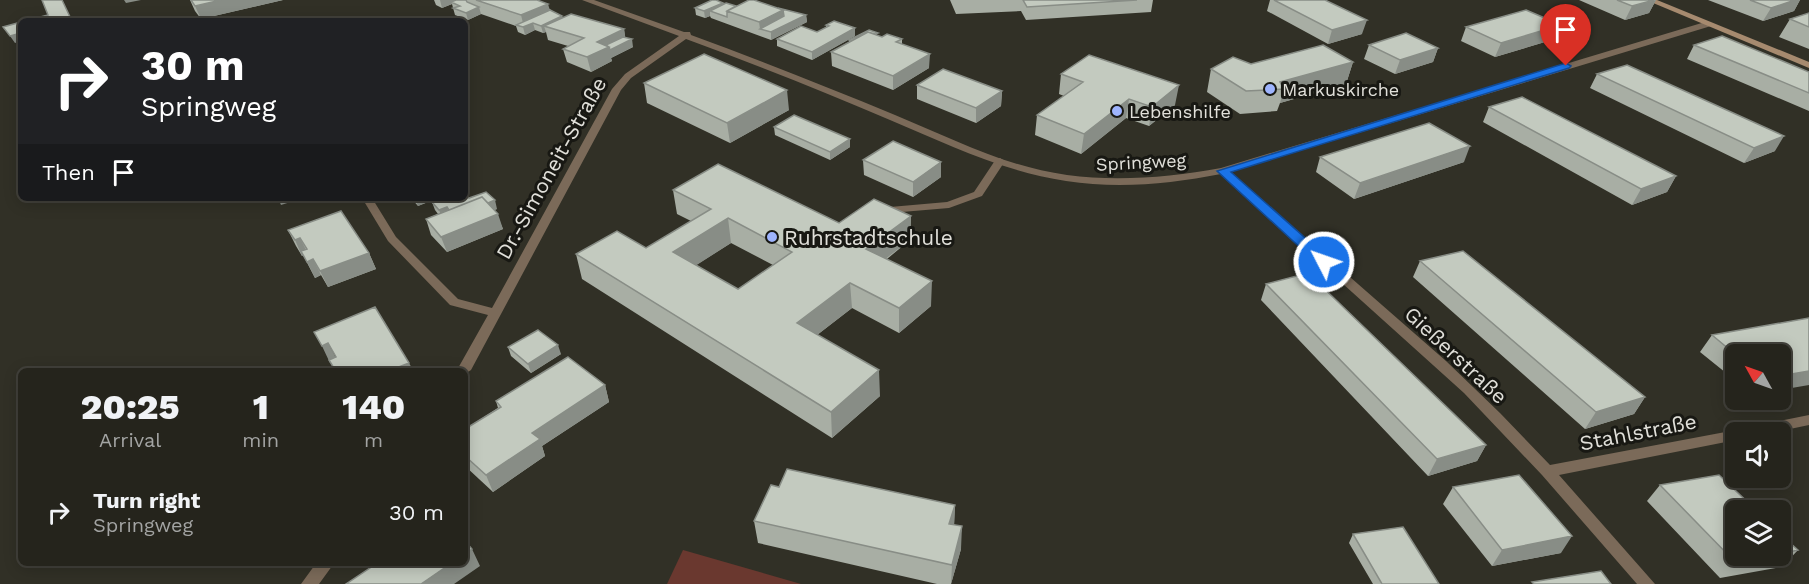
<!DOCTYPE html>
<html lang="en">
<head>
<meta charset="utf-8">
<style>
  body { margin:0; font-family:"Work Sans",sans-serif; background:#2d2c25; color:#f1f3f6; height:100vh; display:flex; flex-direction:column; font-size:22px; white-space:nowrap }
  * { box-sizing:border-box; margin:0 }
  p { font-size:20px; color:#a3a4a3 }
  .icon { flex:none; width:33px; height:33px; fill:none; stroke:currentColor; stroke-width:2; stroke-linecap:round; stroke-linejoin:round }
  .map { position:relative; flex:1; overflow:hidden }
  .details { position:absolute; left:18px; top:368px; width:450px; height:198px; display:flex; flex-direction:column; background:#25241c; border-radius:9px; box-shadow:0 3px 15px #0003,0 0 0 2px #42413b }
  .details>* { flex:none }
  .top-card { position:absolute; left:18px; top:18px; width:450px; height:183px; border-radius:9px; box-shadow:0 3px 15px #0003,0 0 0 2px #42413b; background:#202124; color:#fff; overflow:hidden }
  .needle { width:39px; rotate:310deg }
  .fabs { position:absolute; left:1725px; top:344px; display:grid; gap:12px }
  .fabs a { display:grid; place-items:center; width:66px; height:66px; border-radius:9px; background:#25241c; box-shadow:0 3px 15px #0003,0 0 0 2px #42413b; font-size:30px }
  .pin { position:absolute; display:grid; place-items:center; width:51px; height:51px; color:#fff; margin:-62px -26px; border-radius:50% 50% 50% 0; rotate:-45deg; box-shadow:0 0 6px #0007 }
  .pin .icon { rotate:45deg }
  .me { position:absolute; width:66px; margin:-33px; rotate:311deg; stroke-linejoin:round; filter:drop-shadow(0 0 4px #0008) }
  .turn { display:flex; align-items:center; gap:21px; height:126px; padding:0 24px; font-size:27px }
  .turn .icon { width:78px; height:78px; stroke-width:2.5 }
  .turn b { display:block; font-size:42px; line-height:51px }
  .then { display:flex; align-items:center; height:57px; padding:0 24px; background:#0003; gap:12px; font-size:22px }
  .eta { display:flex; justify-content:space-evenly; align-items:center; height:102px; text-align:center }
  .eta b { font-size:36px; font-weight:800; line-height:42px }
  ul { padding:0; list-style:none }
  li { display:flex; align-items:center; gap:18px; height:84px; padding:0 24px }
  li div { flex:1 }
  li b { display:block; font-size:22px }
  li em { font-style:normal }
  .map>svg:first-child { display:block }
  .green { fill:#6a382f }
  .lines { fill:none; stroke-linecap:round; stroke-linejoin:round }
  .lane { fill:#7b6a59; fill-rule:evenodd }
  .street { fill:#7b6a59; fill-rule:evenodd }
  .secondary { fill:#a68a6f; fill-rule:evenodd }
  .wall { fill:#a8aea4; fill-rule:evenodd }
  .shaded-wall { fill:#888d86 }
  .building { fill:#c3cabf; stroke:#888d86; stroke-width:1.5; fill-rule:evenodd }
  .route { fill:#1a73e8; stroke:#114b97; stroke-width:1.5 }
  .poi-dot { fill:#9eb4fd; stroke:#181813; stroke-width:2 }
  .labels { text-anchor:middle; dominant-baseline:central; stroke-width:6; stroke-linejoin:round; paint-order:stroke }
  .far-poi-label { font-size:18px; fill:#e1e0da; stroke:#181813; text-anchor:start }
  .far-street-label { font-size:18px; fill:#e1e0da; stroke:#181813 }
  .street-label { font-size:21px; fill:#e1e0da; stroke:#181813 }
  .poi-label { font-size:21px; fill:#e1e0da; stroke:#181813; text-anchor:start }
</style>
</head>
<body>
<div class="map">
<svg width="1809" height="584" viewBox="0 0 1809 584">
  <rect width="100%" height="100%" fill="#313026"/>
  <!-- green -->
  <path class="green" d="M683 550 801 584H667Z"/>
  <g class="lines">
    <!-- lane -->
    <path class="lane" d="M1000 158 1005 161 982 196 949 208 890 213 885 210 890 207 947 202 974 192 996 159Z"/>
    <!-- street -->
    <path class="street" d="M582 0H594L684 32H690L691 35C759 60 827 87 895 115 951 138 1006 167 1067 175 1119 182 1170 177 1221 168L1705 22H1711V26L1230 172 1446 361 1500 413 1550 465 1736 430 1741 432H1736V440L1559 475 1655 584H1637L1542 475 1464 393 1221 174C1170 184 1118 189 1066 181 1004 172 947 144 890 120 822 91 754 64 686 39L631 78 621 90 471 370 465 374V370H457L488 315 450 305 388 241 362 198H372L396 237 458 299 492 308 612 89 625 74 679 36Z
      M311 16H314L318 18 316 21H307Z
      M1809 415V425L1775 432H1742L1744 428Z
      M317 562H335L319 584H301Z"/>
    <!-- secondary -->
    <path class="secondary" d="M1646 0H1657L1809 62V68Z"/>
  </g>
  <!-- wall -->
  <path class="wall" d="M190 0H283L201 19 195 11Z
    M434 0H537L562 18 624 29 625 37 633 47 611 58 612 61 591 72 567 62 563 49 568 46 548 40 546 32 543 33 535 30 525 35 518 32 516 26 481 14 468 20 455 15 452 4 442 8 436 5Z
    M950 0H1153L1151 12 1026 20 1021 11 956 14Z
    M1270 0H1325L1362 34 1328 44 1267 11Z
    M1579 0H1656L1649 13 1625 20Z
    M1708 0H1800L1794 11 1763 21Z
    M723 3V4L736 6 778 8 806 15 807 22 771 40 711 18 710 16 705 18 696 15 695 8Z
    M1809 13V49L1779 37 1790 19Z
    M826 25 855 36 812 60 777 46V39L817 32 826 27Z
    M1561 25 1555 39 1495 57 1461 41 1466 27Z
    M878 36 882 37 902 39V44L929 68 893 90 832 66 831 52 849 42V40Z
    M1369 45 1438 48 1433 62 1395 74 1364 59Z
    M1694 45 1809 72V111L1687 59Z
    M1353 62 1346 84 1280 103 1277 111 1240 114 1207 92 1211 69 1251 64Z
    M1061 74 1175 105 1149 126 1126 118 1081 154 1035 135 1037 115 1064 96 1059 94Z
    M1597 74 1775 151 1744 163 1590 88Z
    M644 83 789 110 730 143 647 103Z
    M917 85 1002 91 1001 106 976 123 917 99Z
    M1489 107 1676 176 1667 192 1632 205 1483 122Z
    M774 127 850 139V147L830 160 775 135Z
    M1320 157 1464 162 1354 199 1316 172Z
    M863 160 941 177 913 197 864 175Z
    M673 190 839 223 911 216 910 240 887 259 931 306 899 333 852 308 817 335 880 396 832 438 582 279 576 254 646 248 691 221 677 214ZM731 243 773 265 738 289 696 265Z
    M411 198H438L418 206Z
    M469 198 497 209 494 210 503 229 447 252 431 235 426 219 438 214 435 210 432 202Z
    M288 230 369 253 376 269 328 287 321 275 315 278 303 255 302 256 296 246Z
    M1420 261 1645 397 1634 414 1585 429 1413 277Z
    M1266 284 1486 445 1477 461 1428 476 1261 300Z
    M1712 335 1736 354V381L1700 352Z
    M508 347 561 354 531 373 511 356Z
    M605 385 609 402 542 446 545 456 493 492 465 466V429L498 408 496 401Z
    M1660 485 1736 555H1780V534L1798 550 1782 567 1720 578 1647 501Z
    M779 487 955 505 954 525 961 549 951 584H937L758 543 754 521Z
    M1453 487 1561 553 1492 566 1443 504Z
    M1353 534 1439 584H1373L1349 543Z"/>
  <!-- shaded-wall -->
  <path class="shaded-wall" d="M124 0H141L126 3Z
    M221 0H283L201 19 195 6Z
    M440 0H461L451 2 452 4 442 8Z
    M1656 0 1649 13 1625 20 1632 6Z
    M1795 0H1800L1794 11 1763 21 1771 8Z
    M723 3 724 10 710 11V16L705 18 704 11Z
    M548 4 552 17 533 23 535 30 525 35 523 27H524L521 15Z
    M479 7 481 14 468 20 466 13Z
    M783 10 784 23 760 29 759 22Z
    M806 15 807 22 771 40V32Z
    M562 16 564 23 544 26 546 32 543 33 541 26Z
    M1367 20 1362 34 1328 44 1332 30Z
    M1561 25 1555 39 1495 57 1501 43Z
    M855 28V36L812 60V52Z
    M624 29 626 42 632 39 633 47 611 58 612 61 591 72 587 57 597 42Z
    M21 33V41L15 43 10 36Z
    M1438 48 1433 62 1395 74 1400 60Z
    M930 54 929 68 893 90V76Z
    M1353 62 1346 84 1280 103 1284 89 1280 82Z
    M1179 85 1175 105 1149 126 1152 107Z
    M787 90 789 110 730 143 727 123Z
    M1002 91 1001 106 976 123V108Z
    M1129 99 1126 118 1081 154 1084 134Z
    M1784 136 1775 151 1744 163 1754 148Z
    M850 139V147L830 160V152Z
    M1470 146 1464 162 1354 199 1360 183Z
    M941 162V177L913 197V182Z
    M1676 176 1667 192 1632 205 1641 189Z
    M278 198H303L281 205Z
    M415 198H438L418 206Z
    M495 200 497 209 458 224 455 215Z
    M447 207 450 215 442 218 439 210Z
    M498 214 503 229 447 252 441 237Z
    M911 216 910 240 867 273 866 249Z
    M728 218 731 243 678 277 673 252Z
    M300 238 308 254 302 256 295 240Z
    M369 253 376 269 328 287 320 271Z
    M313 259 321 275 315 278 307 262Z
    M932 281 931 306 899 333V308Z
    M850 283 852 308 799 349 797 323Z
    M328 343 337 360 330 363 322 346Z
    M558 345 561 354 531 373 528 364Z
    M409 363 413 370H391Z
    M879 370 880 396 832 438 831 412Z
    M1809 371V385L1780 390V376Z
    M605 385 609 402 542 446 545 456 493 492 486 475 532 433Z
    M1645 397 1634 414 1585 429 1596 412Z
    M1486 445 1477 461 1428 476 1437 459Z
    M955 505 954 528 949 524Z
    M962 526 961 549 951 584 952 565Z
    M1572 536 1561 553 1492 566 1502 550Z
    M472 549 480 566 454 584H421L453 562H465V554Z"/>
  <!-- building -->
  <path class="building" d="M42 0H62L71 19 63 21H25L48 15Z
    M191 0H221L195 6Z
    M456 0H466L467 2 479 7 466 13 453 8 460 6 451 2Z
    M476 0H537L548 4 521 15Z
    M712 0H716L723 3 704 11 695 8Z
    M749 0H754L783 10 759 22 727 11Z
    M1023 0H1137L1027 7Z
    M1274 0H1325L1367 20 1332 30Z
    M1617 0H1654L1632 6Z
    M1750 0H1795L1771 8Z
    M726 3 736 6 727 11V17L710 11Z
    M778 8 806 15 771 32 760 29 784 16 783 10Z
    M550 10 562 16 541 26 533 23 523 27 516 25Z
    M1526 10 1561 25 1501 43 1466 27Z
    M1809 13V27L1790 19Z
    M571 14 624 29 597 42 609 47 587 57 563 49 584 38 544 26Z
    M342 17 346 21H329Z
    M834 21 855 28 812 52 777 39 801 26 817 32 829 26 826 25Z
    M21 22V33L10 36 3 27Z
    M869 30 878 33 875 34 868 32 851 41 849 40Z
    M868 32 882 37 887 34 902 39 896 42 930 54 893 76 831 52Z
    M1406 33 1438 48 1400 60 1369 45Z
    M1722 36 1809 72V93L1694 45Z
    M623 37 632 39 610 50 609 47 606 45Z
    M1323 45 1353 62 1280 82 1284 89 1246 91 1211 69 1233 57 1251 64Z
    M704 54 787 90 727 123 644 83Z
    M1089 55 1179 85 1152 107 1129 99 1084 134 1037 115 1083 82 1061 74Z
    M1627 65 1784 136 1754 148 1597 74Z
    M943 69 1002 91 976 108 917 85Z
    M1522 97 1676 176 1641 189 1489 107Z
    M794 115 850 139 830 152 774 127Z
    M1429 123 1470 146 1360 183 1320 157Z
    M893 141 941 162 913 182 863 160Z
    M718 164 839 223 874 199 911 216 866 249 932 281 899 308 850 283 797 323 879 370 831 412 576 254 617 231 646 248 711 209 673 190ZM728 218 792 252 738 289 673 252Z
    M486 192 495 200 488 203 482 197 449 210 447 207 439 210 432 202 442 198H465V193L469 198Z
    M482 197 498 214 441 237 426 219Z
    M341 211 369 253 320 271 313 259 307 262 301 251 307 249 300 238 295 240 288 230Z
    M1463 251 1645 397 1596 412 1420 261Z
    M1308 273 1486 445 1437 459 1266 284Z
    M375 307 409 363 391 370H335L329 360 336 357 328 343 322 346 314 332Z
    M1809 318V371L1780 376V354L1736 355 1712 335Z
    M538 330 558 345 528 364 508 347Z
    M568 357 605 385 532 433 540 439 486 475 465 456V429L501 407 496 401Z
    M787 469 955 505 949 524 962 526 952 565 754 521 771 485 779 487Z
    M1519 475 1572 536 1502 550 1453 487Z
    M1719 475 1756 510H1736V555H1772L1735 562 1660 485Z
    M1403 527 1439 584H1382L1353 534Z
    M1780 534 1798 550 1780 554Z
    M465 541 472 549 465 554Z
    M379 562H453L421 584H346Z
    M1601 571 1611 584H1534L1532 582Z"/>
  <!-- route -->
  <path class="route" d="M1566 63 1571 66 1569 68 1231 172 1329 259V265H1319L1217 171Z"/>
  <!-- markers -->
  <g class="poi-dot">
    <circle cx="1270" cy="89" r="6"/>
    <circle cx="1117" cy="111" r="6"/>
    <circle cx="772" cy="237" r="6"/>
  </g>
  <g class="labels">
    <!-- far-poi labels -->
    <g class="far-poi-label">
      <text x="1282" y="89">Markuskirche</text>
      <text x="1129" y="111">Lebenshilfe</text>
    </g>
    <!-- far-street labels -->
    <g class="far-street-label">
      <text transform="translate(1141 162) rotate(-3)">Springweg</text>
    </g>
    <!-- street labels -->
    <g class="street-label">
      <text transform="translate(551 168) rotate(-61)">Dr.-Simoneit-Straße</text>
      <text transform="translate(1456 355) rotate(43)">Gießerstraße</text>
      <text transform="translate(1638 432) rotate(-11)">Stahlstraße</text>
    </g>
    <!-- poi labels -->
    <g class="poi-label">
      <text x="784" y="237">Ruhrstadtschule</text>
    </g>
  </g>
</svg>
<div class="fabs">
<a><svg class="needle" viewBox="-14 -14 28 28"><path d="M0-13l5 13h-10z" fill="#e53935"/><path d="M0 13l5-13h-10z" fill="#a3a4a3"/></svg></a>
<a><svg class="icon" aria-label="sound" viewBox="0 0 24 24"><path d="M4 9h4l5-4v14l-5-4H4zM17 9q2 3 0 6"/></svg></a>
<a><svg class="icon" aria-label="layers" viewBox="0 0 24 24"><path d="M12 4l9 5-9 5-9-5zM3 14l9 5 9-5"/></svg></a>
</div>
<div class="pin" style="left:1566px;top:66px;background:#d93025"><svg class="icon" aria-label="arrive" viewBox="0 0 24 24"><path d="M6 21V4h12l-3 4 3 4H6"/></svg></div>
<svg class="me" style="left:1324px;top:262px" viewBox="-20 -20 40 40"><circle r="17" fill="#1a73e8" stroke="#fff" stroke-width="3"/><path d="M0-11L8 9 0 5-8 9z" fill="#fff"/></svg>
<div class="top-card">
<div class="turn"><svg class="icon" aria-label="right" viewBox="0 0 24 24"><path d="M7 20v-9h11M14 6l5 5-5 5"/></svg><div><b>30 m</b>Springweg</div></div>
<div class="then">Then<svg class="icon" aria-label="arrive" viewBox="0 0 24 24"><path d="M6 21V4h12l-3 4 3 4H6"/></svg></div>
</div>
<section class="details">
<div class="eta">
<div><b>20:25</b><p>Arrival</p></div>
<div><b>1</b><p>min</p></div>
<div><b>140</b><p>m</p></div>
</div>
<ul>
<li><svg class="icon" aria-label="right" viewBox="0 0 24 24"><path d="M7 20v-9h11M14 6l5 5-5 5"/></svg><div><b>Turn right</b><p>Springweg</p></div><em>30 m</em></li>
</ul>
</section>
</div>
</body>
</html>
